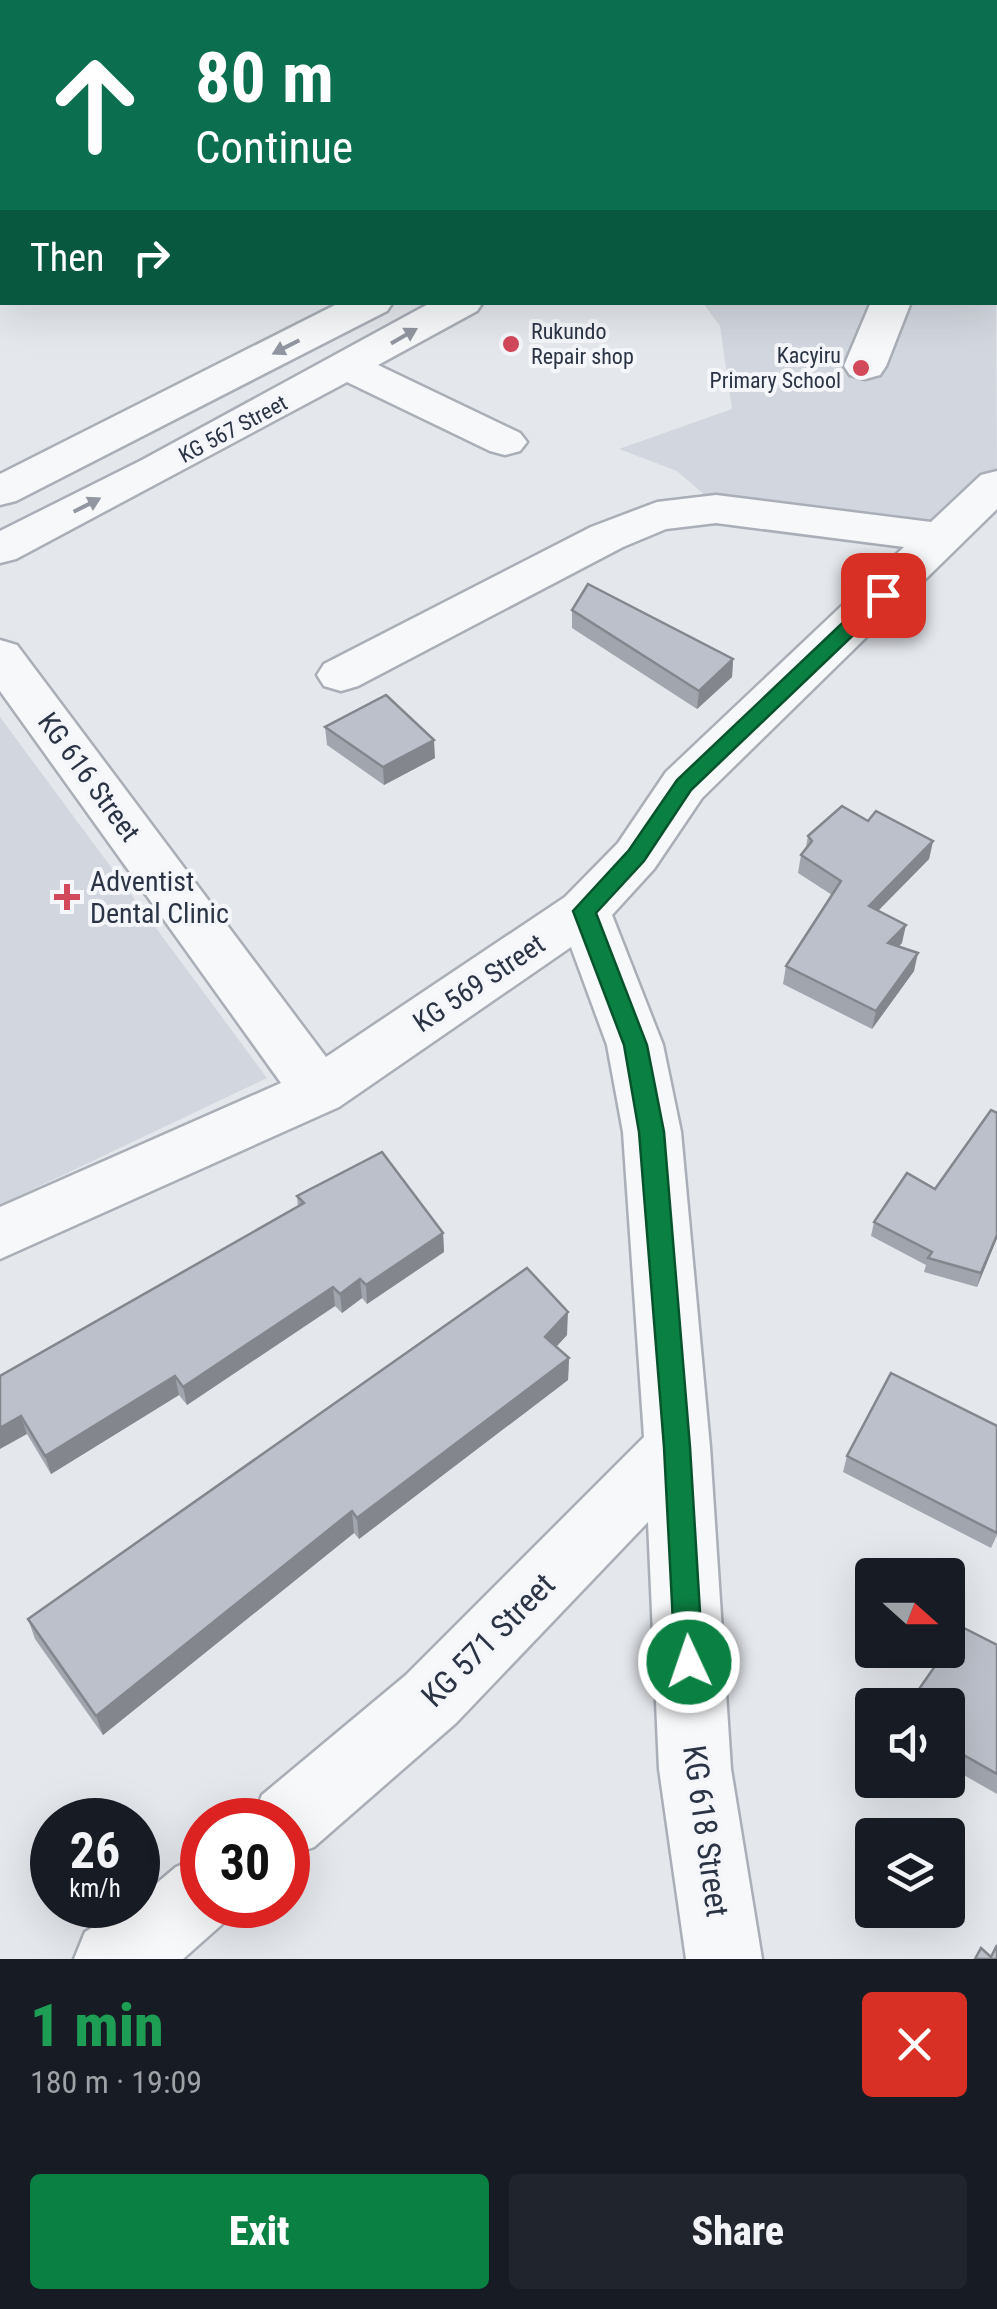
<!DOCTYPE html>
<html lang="en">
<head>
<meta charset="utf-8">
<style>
  body { margin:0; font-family:"Roboto Condensed",sans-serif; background:#20242c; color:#f1f3f6; height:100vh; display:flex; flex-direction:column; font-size:38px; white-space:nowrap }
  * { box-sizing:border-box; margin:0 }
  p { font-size:32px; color:#9ea1a6 }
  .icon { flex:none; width:55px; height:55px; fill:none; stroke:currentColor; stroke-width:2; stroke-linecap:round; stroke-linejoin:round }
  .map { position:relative; height:1959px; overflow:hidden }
  .side { display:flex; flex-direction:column; background:#171b24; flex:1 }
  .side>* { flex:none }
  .guide { position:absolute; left:0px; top:0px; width:998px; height:305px; box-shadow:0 10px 40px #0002; background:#0b6e4f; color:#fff; overflow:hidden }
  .needle { width:65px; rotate:111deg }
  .fabs { position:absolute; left:855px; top:1558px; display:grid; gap:20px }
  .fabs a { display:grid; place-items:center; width:110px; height:110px; border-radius:10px; background:#171b24; box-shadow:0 10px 40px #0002; font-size:50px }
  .speed { position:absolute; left:30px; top:1798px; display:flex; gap:20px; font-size:50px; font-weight:700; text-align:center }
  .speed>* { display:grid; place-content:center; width:130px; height:130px; border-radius:50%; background:#171b24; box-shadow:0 10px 40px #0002; line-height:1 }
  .speed small { font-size:25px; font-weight:400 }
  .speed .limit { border:15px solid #d22; background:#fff; color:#111 }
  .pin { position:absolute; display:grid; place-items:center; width:85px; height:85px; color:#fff; margin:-42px; border-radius:20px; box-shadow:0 5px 15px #0006 }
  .me { position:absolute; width:110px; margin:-55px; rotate:357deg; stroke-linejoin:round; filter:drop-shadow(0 0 8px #0008) }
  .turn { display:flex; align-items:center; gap:35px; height:210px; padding:0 30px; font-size:45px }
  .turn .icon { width:130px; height:130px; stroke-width:2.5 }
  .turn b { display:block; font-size:70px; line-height:85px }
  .then { display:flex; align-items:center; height:95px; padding:0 30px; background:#0003; gap:20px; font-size:38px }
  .round { display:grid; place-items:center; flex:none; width:105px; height:105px; border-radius:10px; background:#20242c }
  .summary { display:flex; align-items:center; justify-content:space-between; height:170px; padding:0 30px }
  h1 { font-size:60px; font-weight:800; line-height:75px; color:#1e9e55 }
  .action { display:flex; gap:20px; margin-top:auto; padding:20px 30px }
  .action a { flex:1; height:115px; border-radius:10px; background:#0b8043; color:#fff; font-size:40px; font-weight:800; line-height:115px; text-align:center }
  .action a+a { background:#20242c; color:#f1f3f6 }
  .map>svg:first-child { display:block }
  .built { fill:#d2d6de }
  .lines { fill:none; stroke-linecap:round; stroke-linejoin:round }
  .minor-casing { stroke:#a9aeb7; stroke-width:5 }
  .major-casing { stroke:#a3abb8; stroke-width:5 }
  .minor { fill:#f7f8fa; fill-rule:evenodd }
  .major { fill:#fff; fill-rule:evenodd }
  .wall { fill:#a1a5ae }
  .shaded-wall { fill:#83868d }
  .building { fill:#bbc0ca; stroke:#83868d; stroke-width:2.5 }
  .oneway { fill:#9196a0 }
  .route { fill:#0b8043; stroke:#07532c; stroke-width:2.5 }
  .poi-dot { fill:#d1495b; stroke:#f4f6f9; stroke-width:4 }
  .labels { text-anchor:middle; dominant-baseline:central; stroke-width:8; stroke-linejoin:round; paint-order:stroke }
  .far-poi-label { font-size:22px; fill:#2b3445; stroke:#f4f6f9; text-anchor:start }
  .far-street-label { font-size:22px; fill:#2b3445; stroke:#f4f6f9 }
  .street-label { font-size:28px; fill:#2b3445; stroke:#f4f6f9 }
  .poi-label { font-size:28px; fill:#2b3445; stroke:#f4f6f9; text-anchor:start }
  .near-street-label { font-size:32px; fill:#2b3445; stroke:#f4f6f9 }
</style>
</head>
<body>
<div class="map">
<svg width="997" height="1959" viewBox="0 0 997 1959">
  <rect width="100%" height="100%" fill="#e4e7ec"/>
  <!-- built -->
  <path class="built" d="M995 139 997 481 939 530 708 498 677 471 619 449 732 409 720 326 703 303 995 302Z
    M0 717 267 1078 0 1205Z"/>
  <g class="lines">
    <defs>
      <path id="minor" d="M787 0H825L827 2H789Z
        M981 0H997V14L995 2H979Z
        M995 70 997 71V94L995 93Z
        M995 114 997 115V137L995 136Z
        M341 302H393L387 311 16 501 0 505V474Z
        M432 302H483L477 311 378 365 520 433 527 442 520 451 505 455 490 451 347 382 16 559 0 563V531L142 460Z
        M871 302H911L886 366 880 375 865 379 850 375 844 366Z
        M997 471V509L702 798 654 869 612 915 663 1045 681 1132 710 1447 731 1769 762 1959H686L659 1769 648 1522 456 1723 314 1847 288 1857V1820H252L262 1795 406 1675 644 1437 623 1132 607 1045 571 947 339 1107 0 1259V1207L281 1083 0 691V640L17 645 326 1057 565 897 618 843 666 772 904 547 716 523 666 529 623 547 358 686 341 691 324 686 317 675 324 664 591 527 657 502 716 495 931 522 981 475Z
        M202 1856V1905H234L228 1919 183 1959H74L85 1932 130 1905H138V1899L176 1867Z"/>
      <path id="major" d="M2 91V113L0 114V92Z"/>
    </defs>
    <!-- minor casing -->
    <use href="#minor" class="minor-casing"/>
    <!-- major casing -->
    <use href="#major" class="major-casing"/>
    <!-- minor -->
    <use href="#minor" class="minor"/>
    <!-- major -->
    <use href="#major" class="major"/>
  </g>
  <!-- wall -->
  <path class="wall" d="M0 0 2 2V22L0 21Z
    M572 610 733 659 732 677 697 709 572 628Z
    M325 727 435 758 384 785 327 745Z
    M868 821 933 841 929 859 878 911 902 943 899 946 914 971 872 1029 783 984 786 966 832 895 798 873 801 855 806 847 808 836Z
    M297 1196 443 1233 444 1252 367 1304 362 1298 342 1313 335 1306 187 1405 179 1395 51 1474 27 1434 0 1376 298 1207Z
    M874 1222 997 1238 977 1287 924 1272 926 1265 871 1236Z
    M567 1335 556 1347 569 1358 568 1380 359 1539 354 1533 103 1735 35 1639 28 1619Z
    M997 1426V1535L991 1548 843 1472 847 1456Z
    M997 1645V1794L948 1766V1705Z"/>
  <!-- shaded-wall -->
  <path class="shaded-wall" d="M733 659 732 677 697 709 699 691Z
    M434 740 435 758 384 785 383 767Z
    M933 841 929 859 865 924 869 906Z
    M906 925 902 943 884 961 888 943Z
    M918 953 914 971 872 1029 876 1011Z
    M443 1233 444 1252 367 1304 366 1285Z
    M997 1235V1238L977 1287 981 1273Z
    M360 1279 362 1298 342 1313 340 1294Z
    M333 1287 335 1306 187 1405 183 1387Z
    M568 1312 567 1335 544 1360 545 1337Z
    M569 1358 568 1380 359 1539 357 1518Z
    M175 1376 179 1395 51 1474 45 1456Z
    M21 1416 27 1434 0 1449V1428Z
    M352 1511 354 1533 103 1735 96 1716Z"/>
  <!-- building -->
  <path class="building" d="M0 0H75L80 2H3Z
    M588 584 733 659 699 691 572 610Z
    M386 695 434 740 383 767 325 727Z
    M842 806 868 821 876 811 933 841 869 906 906 925 888 943 918 953 876 1011 786 966 841 881 801 855 812 841 808 836Z
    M991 1110 997 1113V1235L981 1273 928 1258 932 1252 874 1222 907 1173 935 1189Z
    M382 1152 443 1233 366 1285 360 1279 340 1294 333 1287 183 1387 175 1376 45 1456 21 1416 0 1428V1376L304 1203 297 1196Z
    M527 1268 568 1312 545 1337 569 1358 357 1518 352 1511 96 1716 28 1619Z
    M891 1373 997 1426V1533L847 1456Z
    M962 1627 997 1645V1774L948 1746V1705H908Z
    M997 1945V1959H975L981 1948 991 1957Z"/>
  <!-- one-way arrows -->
  <defs><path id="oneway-solid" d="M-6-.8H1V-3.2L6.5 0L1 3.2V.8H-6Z" transform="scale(2.5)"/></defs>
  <g class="oneway">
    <use href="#oneway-solid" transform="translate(404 336) rotate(-30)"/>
    <use href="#oneway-solid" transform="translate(286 347) rotate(153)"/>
    <use href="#oneway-solid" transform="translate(87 505) rotate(-27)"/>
  </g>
  <!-- route -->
  <path class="route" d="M883 589 890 591V600L691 790 644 861 596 913 647 1045 664 1132 690 1447 703 1662 699 1672 689 1676 679 1672 675 1662 664 1447 639 1132 624 1045 573 911 629 850 677 780 876 591Z"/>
  <!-- markers -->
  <g class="poi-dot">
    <circle cx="511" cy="344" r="10"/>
    <circle cx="861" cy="368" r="10"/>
    <path d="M62 882h10v10h10v10h-10v10h-10v-10h-10v-10h10z"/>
  </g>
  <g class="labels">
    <!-- far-poi labels -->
    <g class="far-poi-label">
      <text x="531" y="331">Rukundo<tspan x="531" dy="25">Repair shop</tspan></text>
      <text x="841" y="355" text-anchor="end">Kacyiru<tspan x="841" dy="25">Primary School</tspan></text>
    </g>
    <!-- far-street labels -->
    <g class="far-street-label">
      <text transform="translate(233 429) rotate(-28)">KG 567 Street</text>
    </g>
    <!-- street labels -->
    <g class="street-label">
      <text transform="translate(89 777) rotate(54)">KG 616 Street</text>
      <text transform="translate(479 983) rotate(-34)">KG 569 Street</text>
    </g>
    <!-- poi labels -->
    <g class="poi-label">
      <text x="90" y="881">Adventist<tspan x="90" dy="32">Dental Clinic</tspan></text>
    </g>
    <!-- near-street labels -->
    <g class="near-street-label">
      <text transform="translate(488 1640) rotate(-45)">KG 571 Street</text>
      <text transform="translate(706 1831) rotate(82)">KG 618 Street</text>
    </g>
  </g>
</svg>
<div class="fabs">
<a><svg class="needle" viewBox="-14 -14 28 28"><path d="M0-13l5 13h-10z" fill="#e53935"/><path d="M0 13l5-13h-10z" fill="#9ea1a6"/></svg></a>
<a><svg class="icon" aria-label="sound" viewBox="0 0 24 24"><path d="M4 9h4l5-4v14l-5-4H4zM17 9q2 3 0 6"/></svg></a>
<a><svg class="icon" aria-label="layers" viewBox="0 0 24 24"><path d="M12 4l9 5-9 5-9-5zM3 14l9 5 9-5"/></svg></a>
</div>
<div class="speed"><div>26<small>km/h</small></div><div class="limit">30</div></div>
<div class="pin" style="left:883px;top:595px;background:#d93025"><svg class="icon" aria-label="arrive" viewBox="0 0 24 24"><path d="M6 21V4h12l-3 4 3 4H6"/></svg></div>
<svg class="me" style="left:689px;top:1662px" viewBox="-20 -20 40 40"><circle r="17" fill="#0b8043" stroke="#fff" stroke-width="3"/><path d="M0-11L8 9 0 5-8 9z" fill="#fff"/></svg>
<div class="guide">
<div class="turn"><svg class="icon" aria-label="ahead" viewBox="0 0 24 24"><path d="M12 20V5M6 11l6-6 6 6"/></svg><div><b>80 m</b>Continue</div></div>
<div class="then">Then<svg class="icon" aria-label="right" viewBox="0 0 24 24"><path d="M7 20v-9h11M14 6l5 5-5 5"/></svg></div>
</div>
</div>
<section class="side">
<div class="summary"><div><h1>1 min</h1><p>180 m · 19:09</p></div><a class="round" style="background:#d93025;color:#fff"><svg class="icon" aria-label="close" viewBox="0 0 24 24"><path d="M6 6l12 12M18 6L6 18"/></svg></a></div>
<div class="action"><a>Exit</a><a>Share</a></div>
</section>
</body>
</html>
